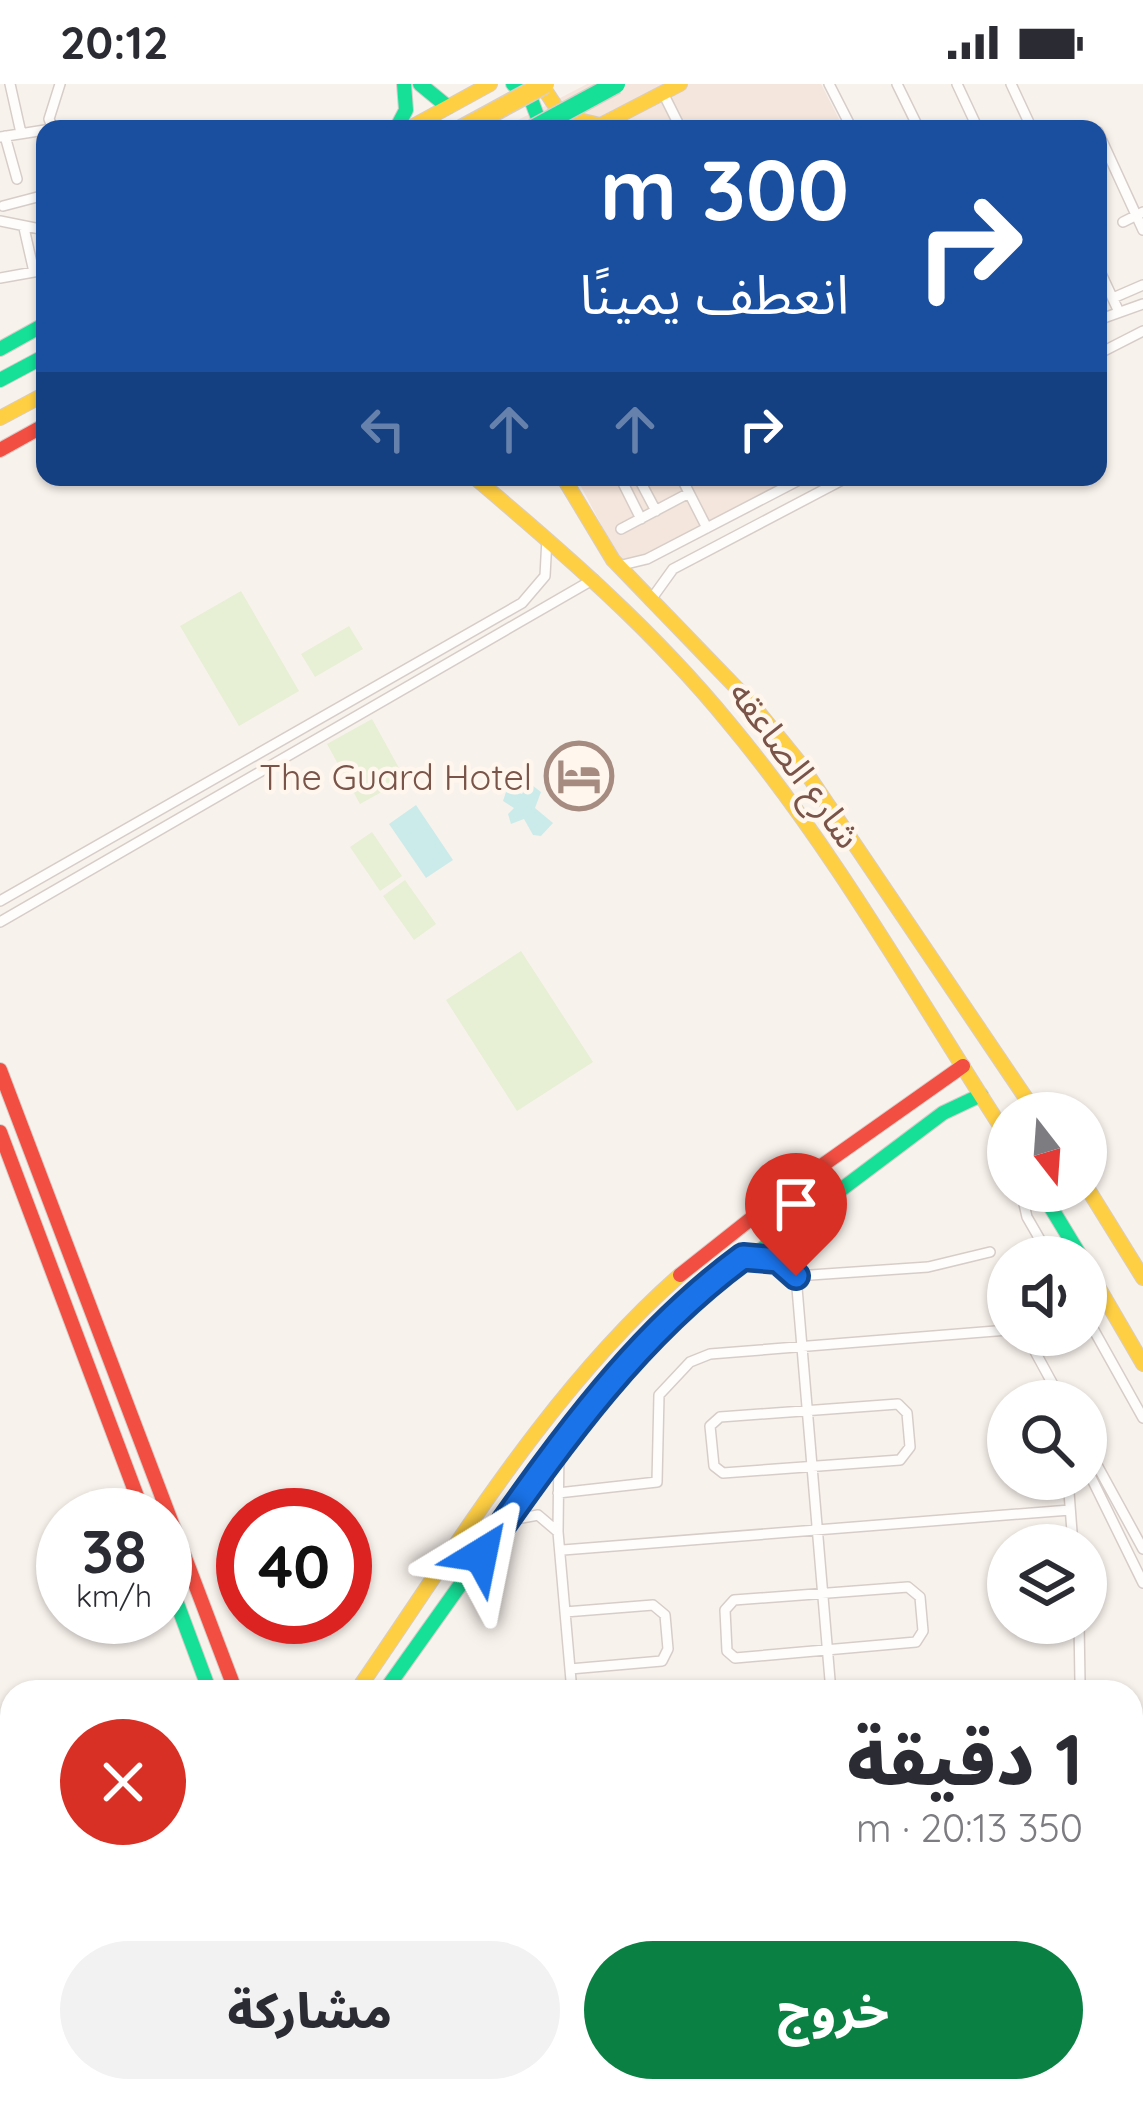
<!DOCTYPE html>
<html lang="ar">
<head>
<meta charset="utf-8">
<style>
  body { margin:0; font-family:Quicksand,"Noto Sans Arabic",sans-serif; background:#f2f2f3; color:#2b2b33; direction:rtl; height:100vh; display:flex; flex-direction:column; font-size:45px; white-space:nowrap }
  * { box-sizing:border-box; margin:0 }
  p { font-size:39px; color:#7c7c81 }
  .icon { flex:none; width:66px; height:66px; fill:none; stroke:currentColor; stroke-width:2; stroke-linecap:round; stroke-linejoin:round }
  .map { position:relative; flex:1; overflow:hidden; direction:ltr }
  .panel { position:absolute; left:0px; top:1596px; width:1143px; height:423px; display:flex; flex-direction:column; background:#fff; border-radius:36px 36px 0 0; box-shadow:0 3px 9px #0004; direction:rtl }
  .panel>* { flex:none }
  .banner { position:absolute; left:36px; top:36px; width:1071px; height:366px; border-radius:24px; box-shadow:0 3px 9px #0004; direction:rtl; background:#1a4fa0; color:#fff; overflow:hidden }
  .needle { width:78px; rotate:163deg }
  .controls { position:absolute; left:987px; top:1008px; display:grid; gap:24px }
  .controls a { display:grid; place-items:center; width:120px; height:120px; border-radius:50%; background:#fff; box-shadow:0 3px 9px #0004; font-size:60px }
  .speed { position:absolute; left:36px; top:1404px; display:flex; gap:24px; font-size:60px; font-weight:700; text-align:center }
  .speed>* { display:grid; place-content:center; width:156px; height:156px; border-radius:50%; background:#fff; box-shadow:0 3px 9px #0004; line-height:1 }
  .speed small { font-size:30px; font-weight:400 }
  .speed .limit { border:18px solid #d22; background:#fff; color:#111 }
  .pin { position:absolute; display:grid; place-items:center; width:102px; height:102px; color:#fff; margin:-123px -51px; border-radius:50% 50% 50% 0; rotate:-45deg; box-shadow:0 0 12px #0007 }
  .pin .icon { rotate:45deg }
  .me { position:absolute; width:132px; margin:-66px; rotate:35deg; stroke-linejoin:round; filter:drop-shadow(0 0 9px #0008) }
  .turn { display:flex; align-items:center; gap:42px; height:252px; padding:0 60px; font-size:54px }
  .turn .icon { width:156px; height:156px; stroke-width:2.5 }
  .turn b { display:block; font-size:84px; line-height:102px }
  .lanes { display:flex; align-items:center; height:114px; padding:0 60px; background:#0003; justify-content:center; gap:60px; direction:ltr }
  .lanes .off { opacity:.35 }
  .round { display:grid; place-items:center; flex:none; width:126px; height:126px; border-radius:63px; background:#f2f2f3 }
  .head { display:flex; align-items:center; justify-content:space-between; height:204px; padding:0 60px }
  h1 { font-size:72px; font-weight:800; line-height:90px }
  .primary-button { display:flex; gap:24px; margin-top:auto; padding:24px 60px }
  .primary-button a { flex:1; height:138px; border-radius:72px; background:#0b8043; color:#fff; font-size:48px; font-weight:800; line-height:138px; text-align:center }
  .primary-button a+a { background:#f2f2f3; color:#2b2b33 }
  .status { display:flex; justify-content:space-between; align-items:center; height:84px; padding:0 60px; background:#fff; direction:ltr }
  .status svg { height:33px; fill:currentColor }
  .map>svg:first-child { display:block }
  .residential { fill:#f4e6dc }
  .green { fill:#e7efd5 }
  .water { fill:#cbebea }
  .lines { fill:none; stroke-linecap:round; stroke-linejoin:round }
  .street-casing { stroke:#d7cdc8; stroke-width:12 }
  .fast-casing { stroke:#d8cdc8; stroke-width:16 }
  .slow-casing { stroke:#d8cdc8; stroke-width:16 }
  .jam-casing { stroke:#d8cdc8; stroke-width:16 }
  .street { stroke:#fefdfc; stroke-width:9 }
  .fast { stroke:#16e098; stroke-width:14 }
  .slow { stroke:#ffcf43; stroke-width:14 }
  .jam { stroke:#f24e42; stroke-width:14 }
  .fast-bridge-casing { stroke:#dacec9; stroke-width:21; stroke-linecap:butt }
  .slow-bridge-casing { stroke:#dacec9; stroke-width:21; stroke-linecap:butt }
  .fast-bridge { stroke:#16e098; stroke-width:18 }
  .slow-bridge { stroke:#ffcf43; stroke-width:18 }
  .route-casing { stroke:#114b97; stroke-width:30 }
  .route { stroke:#1a73e8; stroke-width:21 }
  .labels { text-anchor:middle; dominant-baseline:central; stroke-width:9; stroke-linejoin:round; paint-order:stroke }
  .street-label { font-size:36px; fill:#7a5448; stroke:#fff6ee }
  .poi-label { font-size:36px; fill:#7a5448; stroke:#fff6ee; text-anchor:end }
</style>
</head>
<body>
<div class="status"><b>20:12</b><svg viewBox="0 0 49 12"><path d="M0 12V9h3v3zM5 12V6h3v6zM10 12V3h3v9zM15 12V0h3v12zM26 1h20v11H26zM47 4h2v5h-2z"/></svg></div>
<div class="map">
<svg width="1143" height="2018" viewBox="0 0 1143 2018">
  <rect width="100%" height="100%" fill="#f8f2ec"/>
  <!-- residential -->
  <path class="residential" d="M587 0H821L844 45H501Z
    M576 393H797L624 484Z"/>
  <!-- green -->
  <path class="green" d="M241 507 299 607 239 642 180 542Z
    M349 542 363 565 315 593 301 570Z
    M372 635 405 695 360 720 327 660Z
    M372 748 402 792 380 807 350 763Z
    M405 796 436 840 414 856 383 812Z
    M521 867 593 978 517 1027 446 916Z"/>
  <!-- water -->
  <path class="water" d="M528 698 541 708 535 724 553 739 541 752 533 751 524 735 511 740 508 730 514 724 503 717 507 705 522 710Z
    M416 721 453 776 426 794 389 740Z"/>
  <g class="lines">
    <defs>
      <path id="street" d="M10 0 21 49
        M829 0 852 45
        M897 0 919 45
        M957 0 978 45
        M1011 0 1032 45
        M663 9 681 45
        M53 45 49 35 60 0
        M1098 48 1143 146
        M5 52 17 95
        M0 53 45 46
        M3 122 45 111
        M0 137 45 146
        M1123 138 1143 128
        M24 144 34 188
        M1098 183 1119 228
        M0 194 45 186
        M1113 214 1143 201
        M1098 236 1143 220
        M1098 270 1143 247
        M620 393 641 435
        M638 393 656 427
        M681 393 707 444
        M621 445 689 409
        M618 482 647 475 805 393
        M650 517 673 485 848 393
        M0 817 522 519 545 492 547 454
        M0 838 594 495
        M1021 1107 1027 1133 1050 1173
        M805 1130 796 1192 831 1608
        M749 1173 779 1176 796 1192
        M796 1192 928 1183 990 1168
        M1086 1232 1143 1334
        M1026 1251 1062 1317
        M898 1320 907 1329 910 1363 900 1376 723 1389 714 1382 710 1342 720 1333Z
        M1086 1361 1143 1465
        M559 1363 558 1448 572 1608
        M1086 1383 1143 1499
        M1068 1395 1073 1461
        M558 1409 657 1398 659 1311 690 1278 710 1270 1008 1246
        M506 1437 538 1431 558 1448
        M563 1466 1070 1426
        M908 1503 920 1513 923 1547 916 1558 735 1574 727 1567 725 1526 734 1516Z
        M565 1528 653 1521 665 1531 668 1565 662 1577 570 1585
        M1045 1608 1070 1606 1080 1598 1079 1539
        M1131 1958 1143 1992
        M883 2007 887 2018
        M905 2007 909 2018
        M1126 2018 1127 2007"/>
      <path id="fast" d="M420 0 448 23
        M513 0 532 18 542 45
        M396 45 406 26 404 0
        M0 265 45 240
        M0 296 45 272
        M1041 1107 1081 1173
        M165 1487 210 1608
        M384 1608 581 1331 657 1244 943 1029 981 1011
        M1131 1759 1143 1754
        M1131 1781 1143 1777"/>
      <path id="slow" d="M541 0 562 32 600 41
        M408 45 490 0
        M593 45 680 0
        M0 334 45 310
        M474 393C564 469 654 547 729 639 835 766 918 915 1008 1054
        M563 393 613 476 752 620 799 678 1036 1029
        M1086 1102 1143 1194
        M1086 1182 1143 1280
        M356 1608C456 1464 547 1308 680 1191
        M1131 1732 1143 1727"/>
      <path id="jam" d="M0 366 45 341
        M0 986 236 1608
        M0 1048 144 1431
        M680 1191 786 1107 963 982
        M0 1811 12 1807
        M0 1840 12 1835
        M730 2018 736 2007
        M760 2018 767 2007"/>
    </defs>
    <!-- street casing -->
    <use href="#street" class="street-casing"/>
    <!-- fast casing -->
    <use href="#fast" class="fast-casing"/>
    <!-- slow casing -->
    <use href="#slow" class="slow-casing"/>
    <!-- jam casing -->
    <use href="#jam" class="jam-casing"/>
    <!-- street -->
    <use href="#street" class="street"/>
    <!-- fast -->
    <use href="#fast" class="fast"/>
    <!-- slow -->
    <use href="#slow" class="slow"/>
    <!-- jam -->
    <use href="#jam" class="jam"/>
    <defs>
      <path id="fast-bridge" d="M533 45 616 0"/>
      <path id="slow-bridge" d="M462 45 545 0"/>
    </defs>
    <!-- fast-bridge casing -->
    <use href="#fast-bridge" class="fast-bridge-casing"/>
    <!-- slow-bridge casing -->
    <use href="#slow-bridge" class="slow-bridge-casing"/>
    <!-- fast-bridge -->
    <use href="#fast-bridge" class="fast-bridge"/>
    <!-- slow-bridge -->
    <use href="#slow-bridge" class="slow-bridge"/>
  </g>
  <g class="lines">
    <defs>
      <path id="route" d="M481 1471C559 1361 633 1254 743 1173L778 1176 796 1192"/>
    </defs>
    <!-- route casing -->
    <use href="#route" class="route-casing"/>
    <!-- route -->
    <use href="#route" class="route"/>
  </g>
  <!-- icons -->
  <defs>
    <symbol id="hotel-ring" viewBox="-11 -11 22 22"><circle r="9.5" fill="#fff6ee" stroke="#a68b81" stroke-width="1.5"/><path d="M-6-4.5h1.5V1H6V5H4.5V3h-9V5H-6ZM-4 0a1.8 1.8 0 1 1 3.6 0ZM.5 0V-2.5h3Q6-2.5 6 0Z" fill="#a68b81"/></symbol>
  </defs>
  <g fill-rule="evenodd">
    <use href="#hotel-ring" x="541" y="654" width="76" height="76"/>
  </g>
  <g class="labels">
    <!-- street labels -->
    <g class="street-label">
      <text transform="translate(796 680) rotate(54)">شارع الصاعقه</text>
    </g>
    <!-- poi labels -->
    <g class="poi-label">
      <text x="532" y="692">The Guard Hotel</text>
    </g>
  </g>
</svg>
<div class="controls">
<a><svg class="needle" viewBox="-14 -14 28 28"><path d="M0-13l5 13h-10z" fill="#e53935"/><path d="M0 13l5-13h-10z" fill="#7c7c81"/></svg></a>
<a><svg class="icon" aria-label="sound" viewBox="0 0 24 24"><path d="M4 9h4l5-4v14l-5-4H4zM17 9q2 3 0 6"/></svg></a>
<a><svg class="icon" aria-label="search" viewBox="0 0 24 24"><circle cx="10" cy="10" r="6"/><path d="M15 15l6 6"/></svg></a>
<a><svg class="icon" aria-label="layers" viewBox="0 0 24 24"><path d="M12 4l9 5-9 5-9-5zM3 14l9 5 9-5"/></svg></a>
</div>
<div class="speed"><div>38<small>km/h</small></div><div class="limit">40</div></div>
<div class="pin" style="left:796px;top:1192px;background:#d93025"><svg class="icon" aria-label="arrive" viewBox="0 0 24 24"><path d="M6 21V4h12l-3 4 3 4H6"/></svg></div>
<svg class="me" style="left:481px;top:1471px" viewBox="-20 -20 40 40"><path d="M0-17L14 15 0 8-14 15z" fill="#1a73e8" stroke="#fff" stroke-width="4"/></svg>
<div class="banner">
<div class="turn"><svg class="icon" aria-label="right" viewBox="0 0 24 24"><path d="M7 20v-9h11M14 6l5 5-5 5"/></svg><div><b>300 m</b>انعطف يمينًا</div></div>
<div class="lanes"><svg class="icon off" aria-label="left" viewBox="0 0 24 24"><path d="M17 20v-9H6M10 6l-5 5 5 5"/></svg><svg class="icon off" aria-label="ahead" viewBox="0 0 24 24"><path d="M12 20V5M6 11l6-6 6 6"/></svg><svg class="icon off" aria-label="ahead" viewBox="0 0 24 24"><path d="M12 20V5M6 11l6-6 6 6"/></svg><svg class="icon" aria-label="right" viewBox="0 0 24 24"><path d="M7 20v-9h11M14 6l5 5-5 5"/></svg></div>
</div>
<section class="panel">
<div class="head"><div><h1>1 دقيقة</h1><p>350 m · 20:13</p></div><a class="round" style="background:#d93025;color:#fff"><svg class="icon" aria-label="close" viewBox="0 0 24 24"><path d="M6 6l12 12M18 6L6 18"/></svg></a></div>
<div class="primary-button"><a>خروج</a><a>مشاركة</a></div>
</section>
</div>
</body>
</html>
